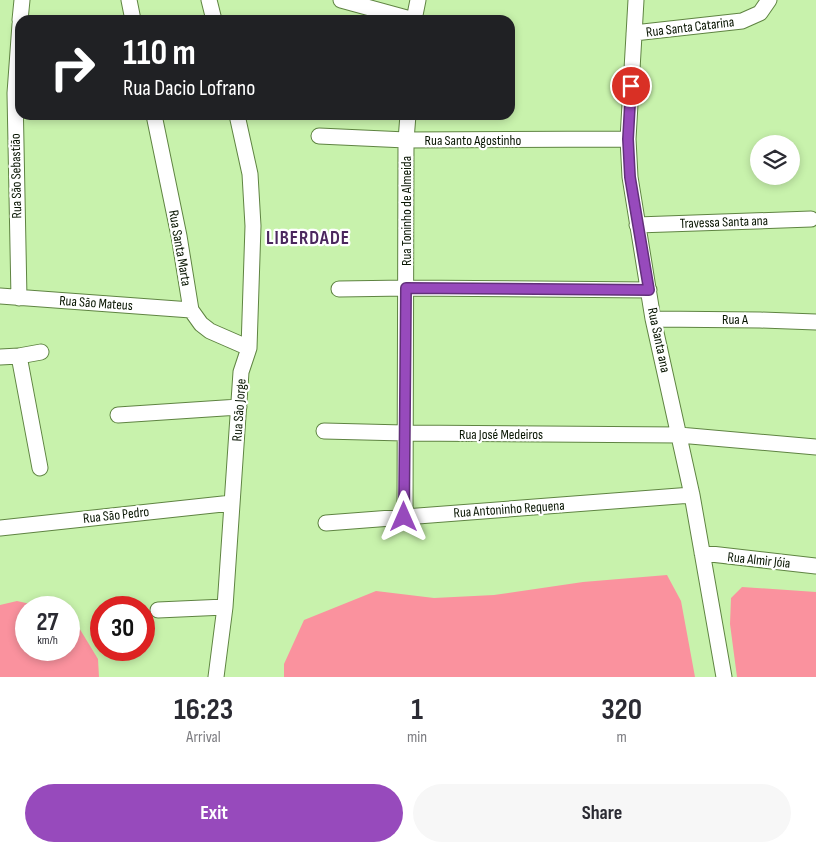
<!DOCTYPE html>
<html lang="en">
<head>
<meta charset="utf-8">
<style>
  body { margin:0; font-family:"Sofia Sans Condensed",sans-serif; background:#f7f7f7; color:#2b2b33; height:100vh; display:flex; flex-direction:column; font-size:19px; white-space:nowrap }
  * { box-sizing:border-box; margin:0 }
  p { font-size:16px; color:#7c7c81 }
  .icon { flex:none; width:28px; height:28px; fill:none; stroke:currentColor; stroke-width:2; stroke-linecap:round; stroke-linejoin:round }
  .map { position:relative; height:677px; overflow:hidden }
  .panel { display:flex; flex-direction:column; background:#fff; flex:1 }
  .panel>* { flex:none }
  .hud { position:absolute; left:15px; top:15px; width:500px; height:105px; border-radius:15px; box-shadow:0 2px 8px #0003; background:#202124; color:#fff; overflow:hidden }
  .fabs { position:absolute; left:750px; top:135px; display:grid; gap:10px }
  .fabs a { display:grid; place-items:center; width:50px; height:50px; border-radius:50%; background:#fff; box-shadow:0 2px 8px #0003; font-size:25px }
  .speed { position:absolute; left:15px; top:596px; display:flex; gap:10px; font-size:25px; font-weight:700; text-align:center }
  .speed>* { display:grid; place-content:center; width:65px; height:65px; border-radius:50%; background:#fff; box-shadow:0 2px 8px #0003; line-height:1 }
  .speed small { font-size:12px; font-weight:400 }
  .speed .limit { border:8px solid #d22; background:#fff; color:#111 }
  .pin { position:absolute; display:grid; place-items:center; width:42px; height:42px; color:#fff; margin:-21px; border:2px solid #fff; border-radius:50%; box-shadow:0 1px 5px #0007 }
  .me { position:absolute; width:55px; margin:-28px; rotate:0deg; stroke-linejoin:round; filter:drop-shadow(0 0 4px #0008) }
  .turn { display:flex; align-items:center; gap:18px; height:105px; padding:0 25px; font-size:22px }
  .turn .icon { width:65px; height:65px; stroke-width:2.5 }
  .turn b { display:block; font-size:35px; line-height:42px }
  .eta { display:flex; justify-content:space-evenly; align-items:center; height:85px; text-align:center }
  .eta b { font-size:30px; font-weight:700; line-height:35px }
  .primary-button { display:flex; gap:10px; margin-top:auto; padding:10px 25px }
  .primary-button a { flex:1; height:58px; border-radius:30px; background:#974abc; color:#fff; font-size:20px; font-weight:700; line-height:58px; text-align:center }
  .primary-button a+a { background:#f7f7f7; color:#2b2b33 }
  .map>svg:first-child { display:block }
  .green { fill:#fa929e }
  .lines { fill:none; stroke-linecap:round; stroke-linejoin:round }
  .minor-casing { stroke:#5f8442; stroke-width:17 }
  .minor { stroke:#fff; stroke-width:15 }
  .route-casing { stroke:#62307a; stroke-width:12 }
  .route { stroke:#974abc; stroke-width:9 }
  .labels { text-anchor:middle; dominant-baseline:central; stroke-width:4.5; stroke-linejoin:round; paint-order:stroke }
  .street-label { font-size:14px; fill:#071400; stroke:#fff }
  .district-label { font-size:19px; font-weight:bold; letter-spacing:1px; fill:#4b275e; stroke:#fff }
</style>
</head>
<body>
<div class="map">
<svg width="816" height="677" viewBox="0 0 816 677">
  <rect width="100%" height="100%" fill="#c8f2ac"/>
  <!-- green -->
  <path class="green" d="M667 575 681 601 695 677H284V664L304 620 376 591 434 598 494 595 583 582Z
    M742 587 816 592V677H737L730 624 731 598Z
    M17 601 44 607 26 608V650H69L70 613 98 659 99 677H0V605Z"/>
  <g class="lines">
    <defs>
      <path id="minor" d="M129 0 133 20
        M209 0 214 20
        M341 0 414 20
        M636 0 628 139 630 177 653 319 692 495 724 677
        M20 20 22 0
        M414 20 418 0
        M634 33 742 21 760 13 769 0
        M154 115 179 236 191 310 201 324 210 331 249 348
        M319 136 406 140 628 139
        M637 225 811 219
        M339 289 406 288 649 290
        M0 296 191 310
        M19 298 15 93 20 24
        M653 319 760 320 816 322
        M19 356 40 468
        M0 357 19 356 41 352
        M118 415 239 407
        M324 431 404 433 679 435 816 447
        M405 517 406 140 408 115
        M326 523 692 495
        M0 528 232 503
        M702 553 816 566
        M158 610 225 607
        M216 677 225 607 241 372 249 348 253 226 250 174 237 115"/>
    </defs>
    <!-- minor casing -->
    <use href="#minor" class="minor-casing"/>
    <!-- minor -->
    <use href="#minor" class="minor"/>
  </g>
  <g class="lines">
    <defs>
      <path id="route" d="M404 517 406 288 649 290 630 177 628 139 631 86"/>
    </defs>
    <!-- route casing -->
    <use href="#route" class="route-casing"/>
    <!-- route -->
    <use href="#route" class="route"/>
  </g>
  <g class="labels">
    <!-- street labels -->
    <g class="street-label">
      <text transform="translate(690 27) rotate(-7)">Rua Santa Catarina</text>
      <text x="473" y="140">Rua Santo Agostinho</text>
      <text transform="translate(16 176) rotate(-91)">Rua São Sebastião</text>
      <text transform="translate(406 211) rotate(-90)">Rua Toninho de Almeida</text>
      <text transform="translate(724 222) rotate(-2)">Travessa Santa ana</text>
      <text transform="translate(180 248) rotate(80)">Rua Santa Marta</text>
      <text transform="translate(96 303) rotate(4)">Rua São Mateus</text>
      <text x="735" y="319">Rua A</text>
      <text transform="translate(659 340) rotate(78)">Rua Santa ana</text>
      <text transform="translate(239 410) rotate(-86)">Rua São Jorge</text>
      <text x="501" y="434">Rua José Medeiros</text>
      <text transform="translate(509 509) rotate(-4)">Rua Antoninho Requena</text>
      <text transform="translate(116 515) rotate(-6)">Rua São Pedro</text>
      <text transform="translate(759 560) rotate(6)">Rua Almir Jóia</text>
    </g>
    <!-- district labels -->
    <g class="district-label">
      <text x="308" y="238">LIBERDADE</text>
    </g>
  </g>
</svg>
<div class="fabs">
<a><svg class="icon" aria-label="layers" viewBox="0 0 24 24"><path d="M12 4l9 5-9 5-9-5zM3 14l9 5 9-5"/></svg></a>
</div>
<div class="speed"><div>27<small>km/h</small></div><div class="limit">30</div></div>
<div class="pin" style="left:631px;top:86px;background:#d93025"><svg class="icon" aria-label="arrive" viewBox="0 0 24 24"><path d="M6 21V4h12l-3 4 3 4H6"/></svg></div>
<svg class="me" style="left:404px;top:517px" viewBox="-20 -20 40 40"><path d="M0-17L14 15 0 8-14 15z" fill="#974abc" stroke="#fff" stroke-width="4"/></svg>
<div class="hud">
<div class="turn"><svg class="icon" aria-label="right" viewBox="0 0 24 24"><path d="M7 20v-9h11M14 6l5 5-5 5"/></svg><div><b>110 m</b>Rua Dacio Lofrano</div></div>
</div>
</div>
<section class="panel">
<div class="eta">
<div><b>16:23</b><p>Arrival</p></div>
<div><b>1</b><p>min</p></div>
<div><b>320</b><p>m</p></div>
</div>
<div class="primary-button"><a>Exit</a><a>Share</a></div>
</section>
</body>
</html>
